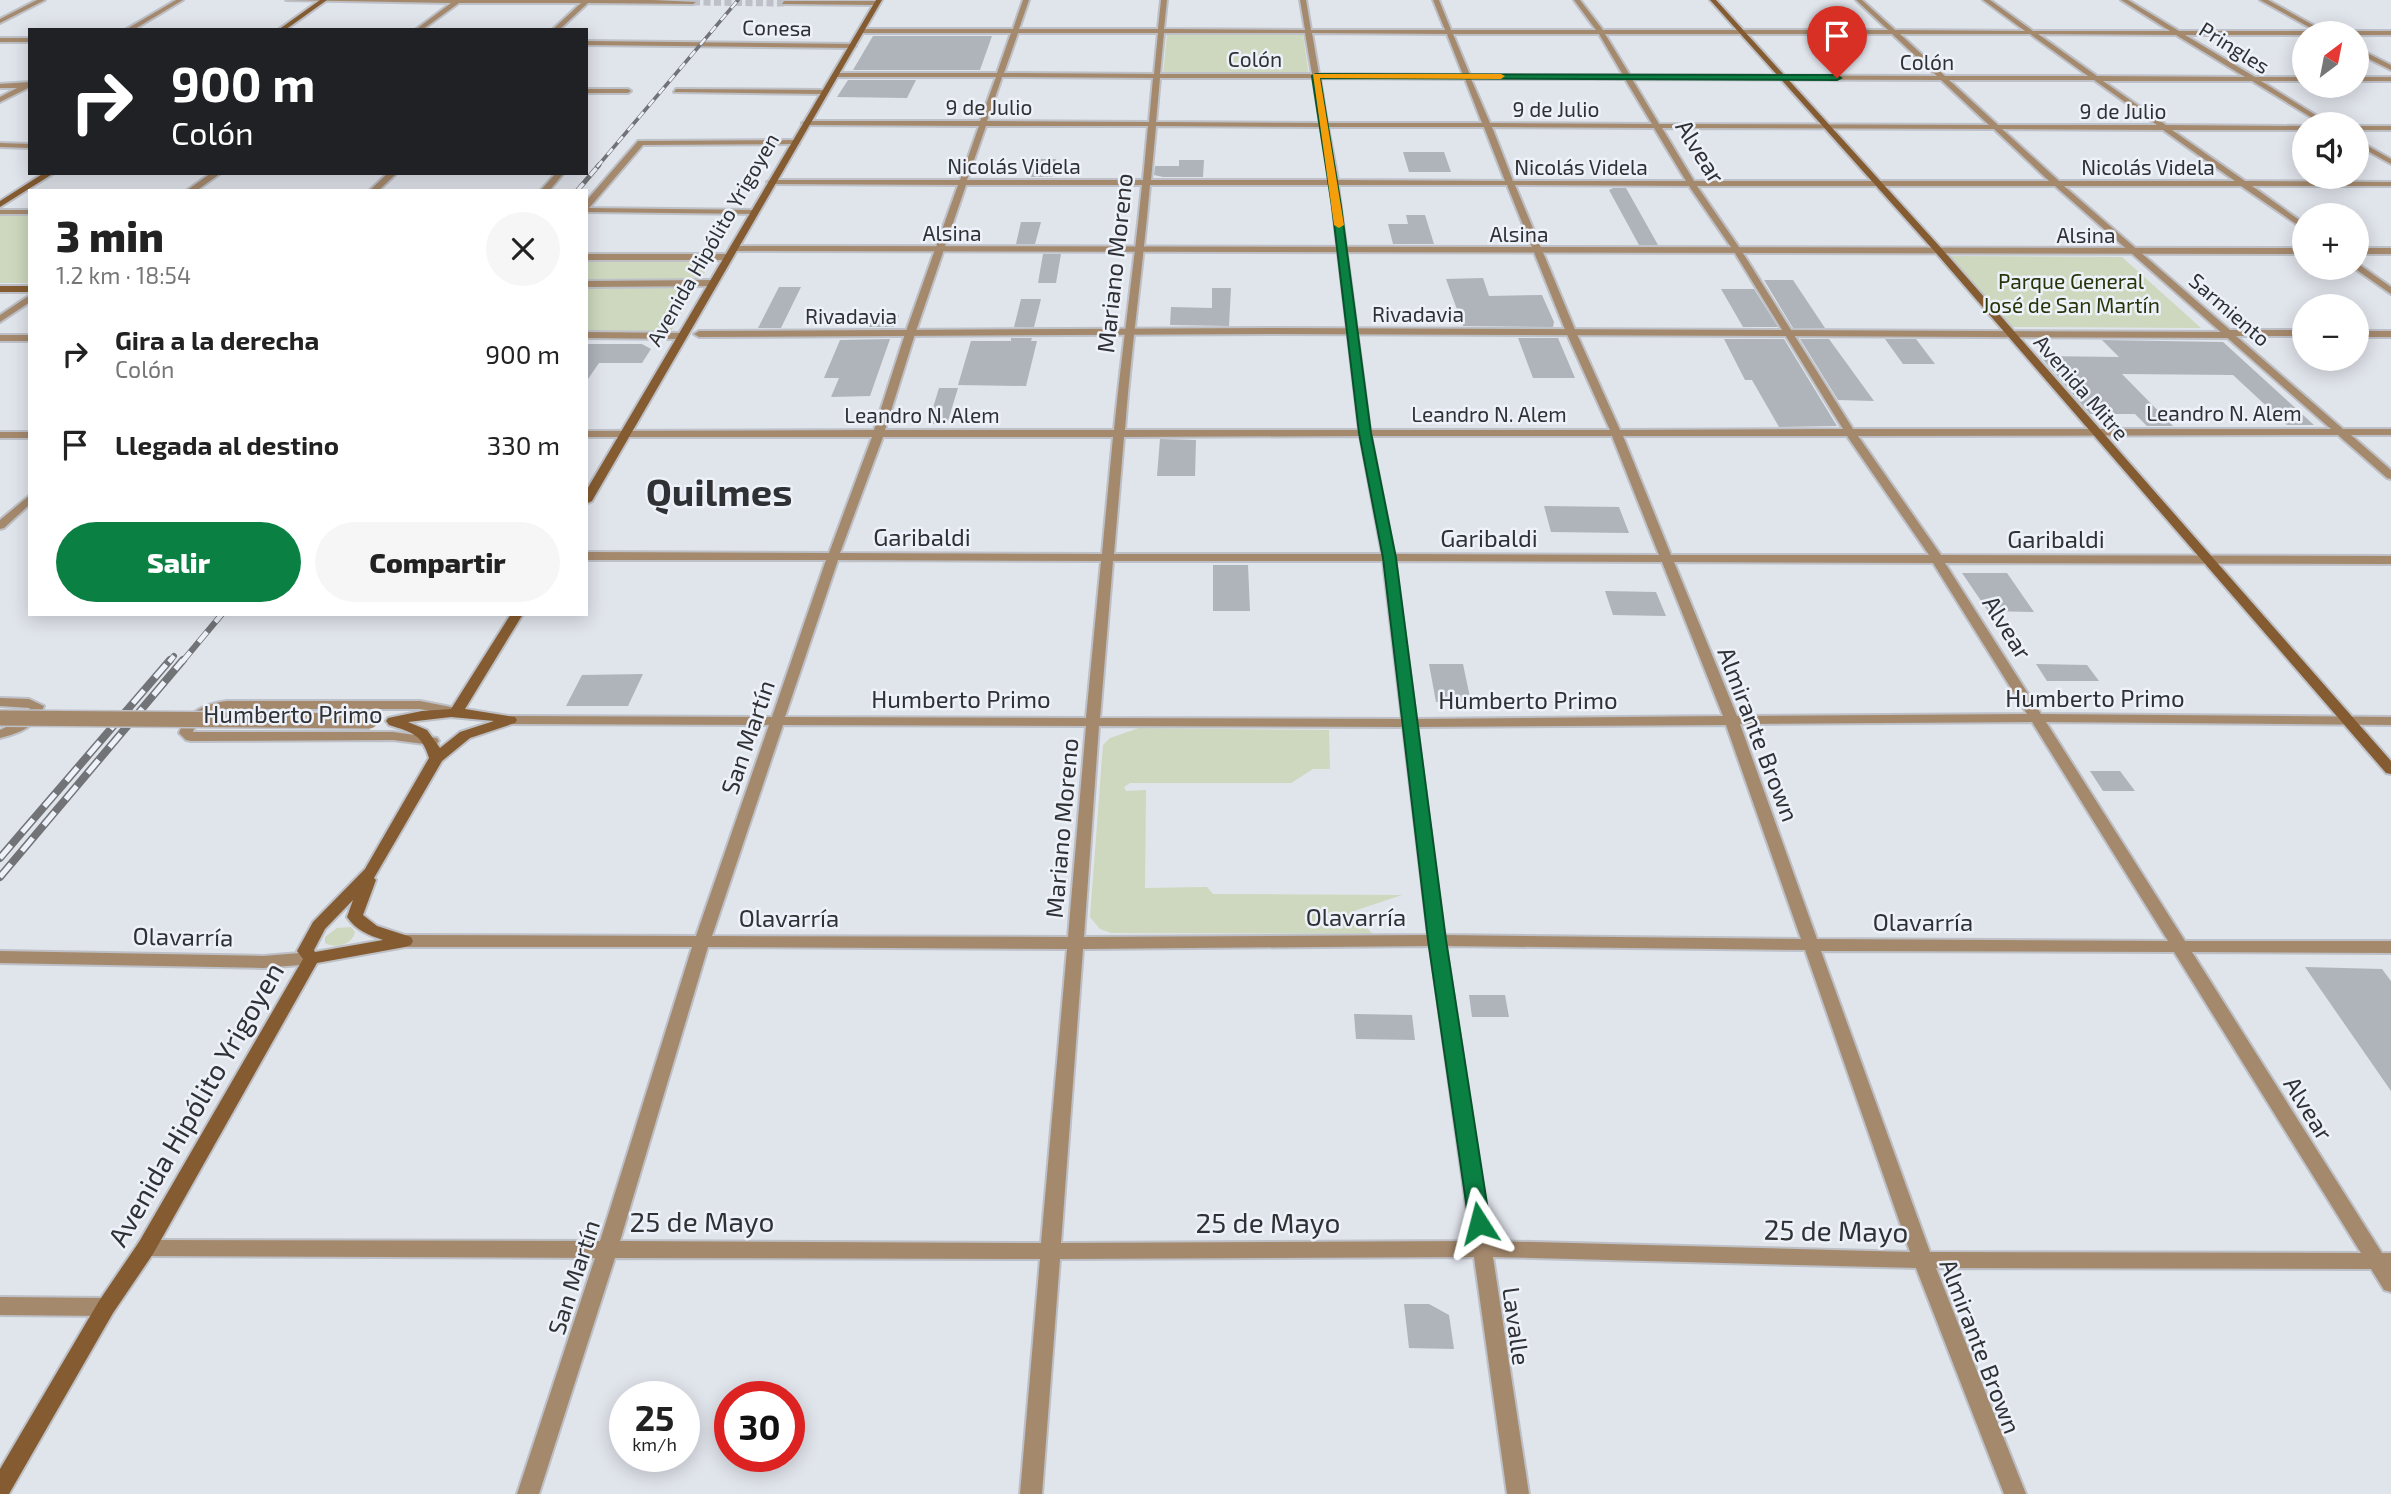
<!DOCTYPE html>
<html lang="es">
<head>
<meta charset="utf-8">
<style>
  body { margin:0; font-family:"Exo 2",sans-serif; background:#f6f6f6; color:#222; height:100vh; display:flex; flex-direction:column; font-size:26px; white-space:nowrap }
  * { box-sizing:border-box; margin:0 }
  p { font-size:23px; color:#767676 }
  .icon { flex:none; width:38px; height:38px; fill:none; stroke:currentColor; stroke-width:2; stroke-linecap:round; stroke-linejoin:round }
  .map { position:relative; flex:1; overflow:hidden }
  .drawer { position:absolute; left:28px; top:189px; width:560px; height:427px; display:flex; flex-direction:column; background:#fff; border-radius:0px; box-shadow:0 4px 18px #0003 }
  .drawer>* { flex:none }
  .guide { position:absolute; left:28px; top:28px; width:560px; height:147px; border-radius:0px; box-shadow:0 4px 18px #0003; background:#202124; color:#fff; overflow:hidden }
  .needle { width:46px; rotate:32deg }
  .fabs { position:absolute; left:2292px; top:21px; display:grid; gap:14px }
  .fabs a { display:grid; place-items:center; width:77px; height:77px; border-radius:50%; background:#fff; box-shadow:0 4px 18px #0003; font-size:35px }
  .speed { position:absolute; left:609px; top:1381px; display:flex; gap:14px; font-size:35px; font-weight:700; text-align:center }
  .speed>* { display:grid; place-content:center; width:91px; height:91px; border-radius:50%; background:#fff; box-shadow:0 4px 18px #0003; line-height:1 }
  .speed small { font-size:18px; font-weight:400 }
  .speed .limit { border:10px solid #d22; background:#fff; color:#111 }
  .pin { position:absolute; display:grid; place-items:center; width:60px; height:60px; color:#fff; margin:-72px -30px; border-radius:50% 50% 50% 0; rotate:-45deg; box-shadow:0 0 7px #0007 }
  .pin .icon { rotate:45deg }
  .me { position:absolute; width:77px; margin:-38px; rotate:351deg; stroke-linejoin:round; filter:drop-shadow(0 0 5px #0008) }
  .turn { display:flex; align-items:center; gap:24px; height:147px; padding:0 28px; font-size:32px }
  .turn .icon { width:91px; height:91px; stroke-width:2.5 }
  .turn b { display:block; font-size:49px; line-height:60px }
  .round { display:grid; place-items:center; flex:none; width:74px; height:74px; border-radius:37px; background:#f6f6f6 }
  .headline { display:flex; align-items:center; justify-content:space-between; height:119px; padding:0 28px }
  h1 { font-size:42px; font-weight:800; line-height:52px }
  .button { display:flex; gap:14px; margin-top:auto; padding:14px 28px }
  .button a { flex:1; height:80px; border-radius:42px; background:#0b8043; color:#fff; font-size:28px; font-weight:800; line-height:80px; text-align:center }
  .button a+a { background:#f6f6f6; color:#222 }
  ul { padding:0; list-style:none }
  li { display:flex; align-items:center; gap:21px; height:91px; padding:0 28px }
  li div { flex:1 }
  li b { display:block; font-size:26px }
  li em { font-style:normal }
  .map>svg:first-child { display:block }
  .green { fill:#cdd8be }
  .building { fill:#afb3ba }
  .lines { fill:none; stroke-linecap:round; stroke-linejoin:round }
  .minor-tunnel { stroke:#bdc0c6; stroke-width:7; stroke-dasharray:7 3.5; stroke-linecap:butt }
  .pedestrian-casing { stroke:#bdc0c6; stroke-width:4 }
  .minor-casing { stroke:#bdc0c6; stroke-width:4 }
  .tertiary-casing { stroke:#bdc0c6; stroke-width:4 }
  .secondary-casing { stroke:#bdc0c6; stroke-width:4 }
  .pedestrian { fill:#a5896d; fill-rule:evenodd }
  .minor { fill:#a5896d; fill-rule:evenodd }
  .tertiary { fill:#a5896d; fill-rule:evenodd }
  .secondary { fill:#855c31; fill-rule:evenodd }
  .rail-far3-casing { stroke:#717377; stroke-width:3.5 }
  .rail-far2-casing { stroke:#717377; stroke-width:5 }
  .rail-far1-casing { stroke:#717377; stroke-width:6 }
  .rail-casing { stroke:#717377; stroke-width:8 }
  .rail-far3 { stroke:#edf1f9; stroke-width:2.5; stroke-dasharray:8; stroke-linecap:butt }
  .rail-far2 { stroke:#edf1f9; stroke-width:3.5; stroke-dasharray:10; stroke-linecap:butt }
  .rail-far1 { stroke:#edf1f9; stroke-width:4.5; stroke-dasharray:13; stroke-linecap:butt }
  .rail { stroke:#edf1f9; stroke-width:5; stroke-dasharray:17; stroke-linecap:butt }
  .minor-bridge-casing { stroke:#bdc0c6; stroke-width:18; stroke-linecap:butt }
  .minor-bridge { stroke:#a5896d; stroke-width:15 }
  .route { fill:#0b8043; stroke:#07532c; stroke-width:2 }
  .slow { fill:#f59e0b }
  .labels { text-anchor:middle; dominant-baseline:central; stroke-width:5; stroke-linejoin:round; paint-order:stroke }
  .far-street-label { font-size:21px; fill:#303134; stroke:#edf1f9 }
  .far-park-label { font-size:21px; fill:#263508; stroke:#edf1f9 }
  .street-label { font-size:24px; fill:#303134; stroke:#edf1f9 }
  .near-street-label { font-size:28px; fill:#303134; stroke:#edf1f9 }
  .town-label { font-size:38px; font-weight:bold; fill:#303134; stroke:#edf1f9 }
</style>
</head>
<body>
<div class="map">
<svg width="2391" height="1494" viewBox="0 0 2391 1494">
  <rect width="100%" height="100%" fill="#e0e4eb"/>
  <!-- green -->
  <path class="green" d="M1167 34 1303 35 1309 76 1163 75Z
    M0 216H30V283H0Z
    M1948 256 2122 257 2201 328 2012 327Z
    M711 259 701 280 586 281V260Z
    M586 286H697L671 331H586Z
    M1139 728 1329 730 1330 769H1313L1291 783H1130L1124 787 1126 791 1146 790 1145 888 1207 887 1213 894 1402 895 1351 912 1373 934 1111 933 1100 929 1090 917 1103 745 1110 738Z
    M351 927 355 932C352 945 336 949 325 943V937L337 928Z"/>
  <!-- building -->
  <path class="building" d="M873 36H992L980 70H853Z
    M848 80H916L907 98 837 97Z
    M1403 152H1444L1451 172H1409Z
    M1035 159H1056L1052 177H1031Z
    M1179 160H1204L1203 177H1163L1154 175 1155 166H1179Z
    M1613 188H1626L1658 245H1639L1609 190Z
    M1406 215H1425L1434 244H1393L1388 224H1408Z
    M1021 222H1041L1035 244H1016Z
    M1043 254H1061L1056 283H1038Z
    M1483 278 1489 296 1542 295 1554 322 1553 327 1463 326 1446 279Z
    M1764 280H1793L1825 328H1793Z
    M779 287H801L781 328H758Z
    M1212 288H1231L1229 326 1170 325 1171 307 1212 308Z
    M1721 289H1754L1778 327H1743Z
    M1021 299H1041L1034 327H1014Z
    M873 315H899L894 327H869Z
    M1011 338H1032L1031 341H1037L1026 386 958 385 971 341H1011Z
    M1518 338H1558L1575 378H1533Z
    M890 339 870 396 831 397 839 378H824L840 340Z
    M1724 339H1784L1837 426 1779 427 1752 380H1745Z
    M1800 339H1829L1874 401 1838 400Z
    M1885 339H1916L1935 364H1903Z
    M2102 340 2223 342 2314 425H2287L2233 375 2122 374 2173 426H2147L2135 414H2090L2040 356 2119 357Z
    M586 344H642L651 349 642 363H599L586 382Z
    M939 388H958L947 424H928Z
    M1160 439 1196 440 1195 476H1157Z
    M1544 506 1619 507 1629 533 1551 532Z
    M1213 565H1248L1250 611H1213Z
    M1962 573H2007L2034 612 1988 611Z
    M1605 591 1656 592 1666 616 1613 615Z
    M1429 664H1463L1471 702H1436Z
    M2036 664 2087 665 2099 681H2047Z
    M643 674 628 706H566L582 675Z
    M2090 771H2120L2135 791H2103Z
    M2305 967 2382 969 2391 981V1091Z
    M1469 995H1505L1509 1017H1472Z
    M1354 1014 1412 1015 1415 1040 1356 1039Z
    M1404 1304H1429L1449 1315 1454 1349 1409 1348Z"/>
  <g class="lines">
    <!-- minor-tunnel -->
    <path class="minor-tunnel" d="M693 2 784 3"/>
    <defs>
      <path id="pedestrian" d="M1273 328 2232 332 2237 335 2232 338 1273 334 699 337 694 334 699 331Z"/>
      <path id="minor" d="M37 0H45L0 23V19Z
        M176 0H183L133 30H125Z
        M286 0H653L696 2 693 4 588 3 559 30H552L581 3H459L422 30H415L451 3Z
        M1023 0H1029L1019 29H1158L1161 0H1167L1164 29 1305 30 1300 0H1306L1311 30H1445L1433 0H1439L1451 30H1596L1574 0H1580L1603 30H1888L1856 0H1862L1895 30 2025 31 1983 0H1990L2033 31H2170L2121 0H2128L2179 31H2316L2260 0H2268L2324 31H2391V35H2185L2255 77H2305V81H2261L2330 124H2322L2252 81H2103L2166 125 2305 126V130H2172L2245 181 2391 182V186H2252L2305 224V230L2241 186H2064L2230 330H2305V336H2236L2343 429H2391V435H2351L2391 470V479L2387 478 2338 435 1858 436 1941 555 2391 556V564L1945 563 2041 714 2391 717V725L2046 722 2185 941H2391V953L2192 952 2382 1253H2391V1292L2384 1290 2371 1269 1936 1268 2026 1494H2004L1916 1268 1493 1257 1529 1494H1507L1474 1257 1060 1259 1042 1494H1020L1040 1259 615 1258 539 1494H517L595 1258 146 1256 139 1254 136 1248 139 1242 146 1240 600 1241 692 947H405L399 945 397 941 399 937 405 935 696 936 769 725 510 724 503 720 510 716 772 717 826 560H586V552L829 553 872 437H586V431L874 430 905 334 958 185 771 184 767 182 771 180H960L979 126 806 125 802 123 806 121H980L996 77H835L832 75 835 73H997L1011 33H862L859 31 862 29H1013ZM1018 33H1158L1154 74 1004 73ZM1164 33H1305L1312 74H1160ZM1312 33 1447 34 1463 75 1319 74ZM1453 34H1599L1623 75H1470ZM1605 34H1892L1937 76 1630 75ZM1900 34H2030L2088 76H1945ZM2038 34 2176 35 2245 77 2097 76ZM1002 77 1153 78 1149 122 987 121ZM1160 78H1313L1320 123 1156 122ZM1320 78 1465 79 1482 123H1327ZM1471 79H1625L1652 124 1490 123ZM1632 79 1941 80 1989 125 1659 124ZM1949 80H2094L2157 125H1998ZM986 126H1148L1143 180H967ZM1156 126 1321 127 1330 180H1151ZM1328 127H1484L1505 181 1338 180ZM1492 127 1654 128 1686 181H1513ZM1662 128 1994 129 2049 181H1694ZM2002 129 2163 130 2235 181H2059ZM966 185H1142C1134 267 1122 348 1114 430H885L915 334ZM1150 185H1330L1359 430H1125C1131 348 1143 267 1150 185ZM1338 185H1507L1566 332 1610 430H1370ZM1515 185 1689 186 1733 250 1843 429 1620 430 1576 332ZM1697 186H2055L2331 429H1853L1741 250ZM1360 436 1382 554H1114L1124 437ZM1371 436H1612L1659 555 1394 554ZM1623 436H1847L1929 555H1671ZM883 437H1113L1102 554 840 553ZM838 560 1101 561 1086 718 785 717ZM1113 561H1383L1402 719 1100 718ZM1395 561 1662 562 1723 716 1416 719ZM1674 562 1933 563 2027 714 1737 716ZM2032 722 2168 941 1817 939 1740 724ZM783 725 1086 726 1068 937 712 936ZM1726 725 1801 939 1444 935 1417 727ZM1099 726 1403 727 1428 935 1084 937ZM1430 946 1471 1241 1061 1243 1083 949ZM1446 946 1805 950 1910 1252 1491 1241ZM708 947 1067 949 1041 1243 620 1241ZM1821 951 2174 952 2361 1253 1930 1252Z
        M784 1H877L880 3 877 5 782 4Z
        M2357 48 2391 65V70L2357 53Z
        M2357 77H2391V81H2357Z
        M30 82V87L0 102V97L17 88H0V84Z
        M586 89H628L631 91 628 93H586Z
        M676 89 824 90 827 92 824 94 674 92Z
        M2357 126H2391V130H2357Z
        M799 140V144H796L643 145 589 208 754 210H757V214L586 212V201L638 141Z
        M2357 140 2391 159V164L2357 145Z
        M0 143 30 144V148L0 147Z
        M211 173H221L196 191H186Z
        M388 173H397L378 191H369Z
        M556 173H564L549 191H540Z
        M0 210H30V214H0Z
        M586 254H729L733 257 729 260H586Z
        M2357 263 2391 287V294L2354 268H2357Z
        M586 281 713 280 718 283 713 286 586 287Z
        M30 295V302L0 322V315Z
        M2357 331H2391V337H2357Z
        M586 332 681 333 686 336 681 339 586 338Z
        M0 335H30V341H0Z
        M0 432H30V438H0Z
        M30 495V504L4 528 0 529V520Z
        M0 698 29 699 44 706C36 727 20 733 0 738V730L23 719 30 708 0 706Z
        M227 701H420L461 709 463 712 456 716 420 709H227C212 711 198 717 193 732H393L437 738 439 741 437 744 432 745 393 740 191 741 186 740 179 733C187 711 205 704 227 701Z
        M0 1297 106 1298 113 1301 116 1307 113 1313 106 1316 0 1315Z"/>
      <path id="tertiary" d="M0 38H30V42H0Z
        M586 41 853 44 856 46 853 48 586 45Z
        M733 246 2305 248V254L730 251V247Z
        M2357 248H2391V254H2357Z
        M0 951 263 956 312 952 318 954 320 958 318 962 312 964 263 968 0 963Z"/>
      <path id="secondary" d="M320 0H327L285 30H278Z
        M876 0H882L592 501 586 504V491Z
        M1710 0H1716L1942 249 2391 761V774L2386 773 1936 253Z
        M44 173H54L0 207V201Z
        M0 286H30V292H0Z
        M511 614H523L465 709 515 717 517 720 515 723 470 738 442 761 374 878 376 880 363 915 377 926 411 937 413 941 411 945 405 947 317 963 153 1254 113 1313 9 1494H0V1469L99 1301 139 1242 303 959 297 951 313 922 365 869 429 758C422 734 411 732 389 725L386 721 388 718 422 711 451 709ZM451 717 494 721 460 732 440 748 427 730 408 722ZM353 900 347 917C356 930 368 935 383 940L315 952 314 950 325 929Z"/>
    </defs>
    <!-- pedestrian casing -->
    <use href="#pedestrian" class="pedestrian-casing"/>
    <!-- minor casing -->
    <use href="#minor" class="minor-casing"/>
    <!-- tertiary casing -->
    <use href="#tertiary" class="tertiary-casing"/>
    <!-- secondary casing -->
    <use href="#secondary" class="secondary-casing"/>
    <!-- pedestrian -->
    <use href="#pedestrian" class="pedestrian"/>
    <!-- minor -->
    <use href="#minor" class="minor"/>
    <!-- tertiary -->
    <use href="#tertiary" class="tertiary"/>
    <!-- secondary -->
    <use href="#secondary" class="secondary"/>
    <defs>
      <path id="rail-far3" d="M597 167 738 0"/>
      <path id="rail-far2" d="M577 191 599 165"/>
      <path id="rail-far1" d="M169 662 174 656
        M182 662 222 614"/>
      <path id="rail" d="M0 858 170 660
        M0 877 183 660"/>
    </defs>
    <!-- rail-far3 casing -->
    <use href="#rail-far3" class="rail-far3-casing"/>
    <!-- rail-far2 casing -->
    <use href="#rail-far2" class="rail-far2-casing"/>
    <!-- rail-far1 casing -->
    <use href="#rail-far1" class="rail-far1-casing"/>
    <!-- rail casing -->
    <use href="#rail" class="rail-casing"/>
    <!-- rail-far3 -->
    <use href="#rail-far3" class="rail-far3"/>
    <!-- rail-far2 -->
    <use href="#rail-far2" class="rail-far2"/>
    <!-- rail-far1 -->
    <use href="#rail-far1" class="rail-far1"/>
    <!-- rail -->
    <use href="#rail" class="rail"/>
    <defs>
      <path id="minor-bridge" d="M0 718 370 721"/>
    </defs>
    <!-- minor-bridge casing -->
    <use href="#minor-bridge" class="minor-bridge-casing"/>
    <!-- minor-bridge -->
    <use href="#minor-bridge" class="minor-bridge"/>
  </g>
  <!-- route -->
  <path class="route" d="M1316 74 1837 75 1841 78 1837 80 1320 78 1341 206 1371 433 1396 558 1446 940 1490 1223 1487 1230 1479 1232 1472 1230 1469 1223 1428 940 1383 558 1359 433 1332 206 1312 76Z"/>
  <!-- slow -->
  <path class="slow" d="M1313 74H1501L1505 76 1501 79 1320 78 1344 225 1339 228 1334 225Z"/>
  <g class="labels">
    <!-- far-street labels -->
    <g class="far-street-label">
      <text transform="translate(777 27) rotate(1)">Conesa</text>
      <text transform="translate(2235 47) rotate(32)">Pringles</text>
      <text x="1255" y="58">Colón</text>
      <text x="1927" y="61">Colón</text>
      <text x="989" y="106">9 de Julio</text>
      <text x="1556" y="108">9 de Julio</text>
      <text x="2123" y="110">9 de Julio</text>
      <text x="1014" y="165">Nicolás Videla</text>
      <text x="1581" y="166">Nicolás Videla</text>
      <text x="2148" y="166">Nicolás Videla</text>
      <text x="952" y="232">Alsina</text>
      <text x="1519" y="233">Alsina</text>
      <text x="2086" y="234">Alsina</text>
      <text transform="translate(712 239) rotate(-60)">Avenida Hipólito Yrigoyen</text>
      <text transform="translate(2230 309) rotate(41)">Sarmiento</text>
      <text x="1418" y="313">Rivadavia</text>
      <text x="851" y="315">Rivadavia</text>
      <text transform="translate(2082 387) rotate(49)">Avenida Mitre</text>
      <text x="2224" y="412">Leandro N. Alem</text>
      <text x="1489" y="413">Leandro N. Alem</text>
      <text x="922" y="414">Leandro N. Alem</text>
    </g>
    <!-- far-park labels -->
    <g class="far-park-label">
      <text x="2071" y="280">Parque General<tspan x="2071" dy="24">José de San Martín</tspan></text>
    </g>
    <!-- street labels -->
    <g class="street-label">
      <text transform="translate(1701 151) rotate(58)">Alvear</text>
      <text transform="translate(1114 263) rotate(-84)">Mariano Moreno</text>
      <text x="922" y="536">Garibaldi</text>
      <text x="1489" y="537">Garibaldi</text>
      <text x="2056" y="538">Garibaldi</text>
      <text transform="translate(2008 627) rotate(58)">Alvear</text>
      <text x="2095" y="697">Humberto Primo</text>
      <text x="961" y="698">Humberto Primo</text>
      <text x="1528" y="699">Humberto Primo</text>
      <text x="293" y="713">Humberto Primo</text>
      <text transform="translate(1759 734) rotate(69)">Almirante Brown</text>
      <text transform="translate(747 737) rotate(-71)">San Martín</text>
      <text transform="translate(1061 828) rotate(-85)">Mariano Moreno</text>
      <text x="1356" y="916">Olavarría</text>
      <text x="789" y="917">Olavarría</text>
      <text x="1923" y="921">Olavarría</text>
      <text transform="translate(183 936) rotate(1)">Olavarría</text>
      <text transform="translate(2309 1108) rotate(58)">Alvear</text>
      <text transform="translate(573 1277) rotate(-72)">San Martín</text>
      <text transform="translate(1517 1326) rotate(82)">Lavalle</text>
      <text transform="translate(1981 1346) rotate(69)">Almirante Brown</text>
    </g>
    <!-- near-street labels -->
    <g class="near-street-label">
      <text transform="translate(195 1104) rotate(-60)">Avenida Hipólito Yrigoyen</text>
      <text x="702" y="1221">25 de Mayo</text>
      <text x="1268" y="1222">25 de Mayo</text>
      <text transform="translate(1836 1230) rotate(1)">25 de Mayo</text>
    </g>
    <!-- town labels -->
    <g class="town-label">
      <text x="719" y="491">Quilmes</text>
    </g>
  </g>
</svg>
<div class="fabs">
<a><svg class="needle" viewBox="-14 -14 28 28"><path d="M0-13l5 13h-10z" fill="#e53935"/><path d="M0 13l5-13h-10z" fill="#767676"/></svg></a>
<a><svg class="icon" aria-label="sound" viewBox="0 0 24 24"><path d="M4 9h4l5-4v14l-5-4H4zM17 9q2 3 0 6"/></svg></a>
<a>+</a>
<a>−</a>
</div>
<div class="speed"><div>25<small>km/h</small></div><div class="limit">30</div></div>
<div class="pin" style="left:1837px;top:78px;background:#d93025"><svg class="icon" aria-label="arrive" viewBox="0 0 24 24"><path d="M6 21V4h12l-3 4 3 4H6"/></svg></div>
<svg class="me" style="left:1479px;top:1223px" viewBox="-20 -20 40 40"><path d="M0-17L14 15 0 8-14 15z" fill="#0b8043" stroke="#fff" stroke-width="4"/></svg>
<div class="guide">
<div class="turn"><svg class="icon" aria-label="right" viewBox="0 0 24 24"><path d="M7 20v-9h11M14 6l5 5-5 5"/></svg><div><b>900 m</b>Colón</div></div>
</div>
<section class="drawer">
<div class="headline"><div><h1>3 min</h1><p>1.2 km · 18:54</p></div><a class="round"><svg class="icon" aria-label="close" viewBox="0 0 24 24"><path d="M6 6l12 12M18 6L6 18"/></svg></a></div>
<ul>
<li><svg class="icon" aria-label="right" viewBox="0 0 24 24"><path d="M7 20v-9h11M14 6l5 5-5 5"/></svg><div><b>Gira a la derecha</b><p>Colón</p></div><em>900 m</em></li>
<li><svg class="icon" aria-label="arrive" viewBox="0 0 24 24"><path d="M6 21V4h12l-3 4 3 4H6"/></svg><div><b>Llegada al destino</b></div><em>330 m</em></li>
</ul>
<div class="button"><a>Salir</a><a>Compartir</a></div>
</section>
</div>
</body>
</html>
